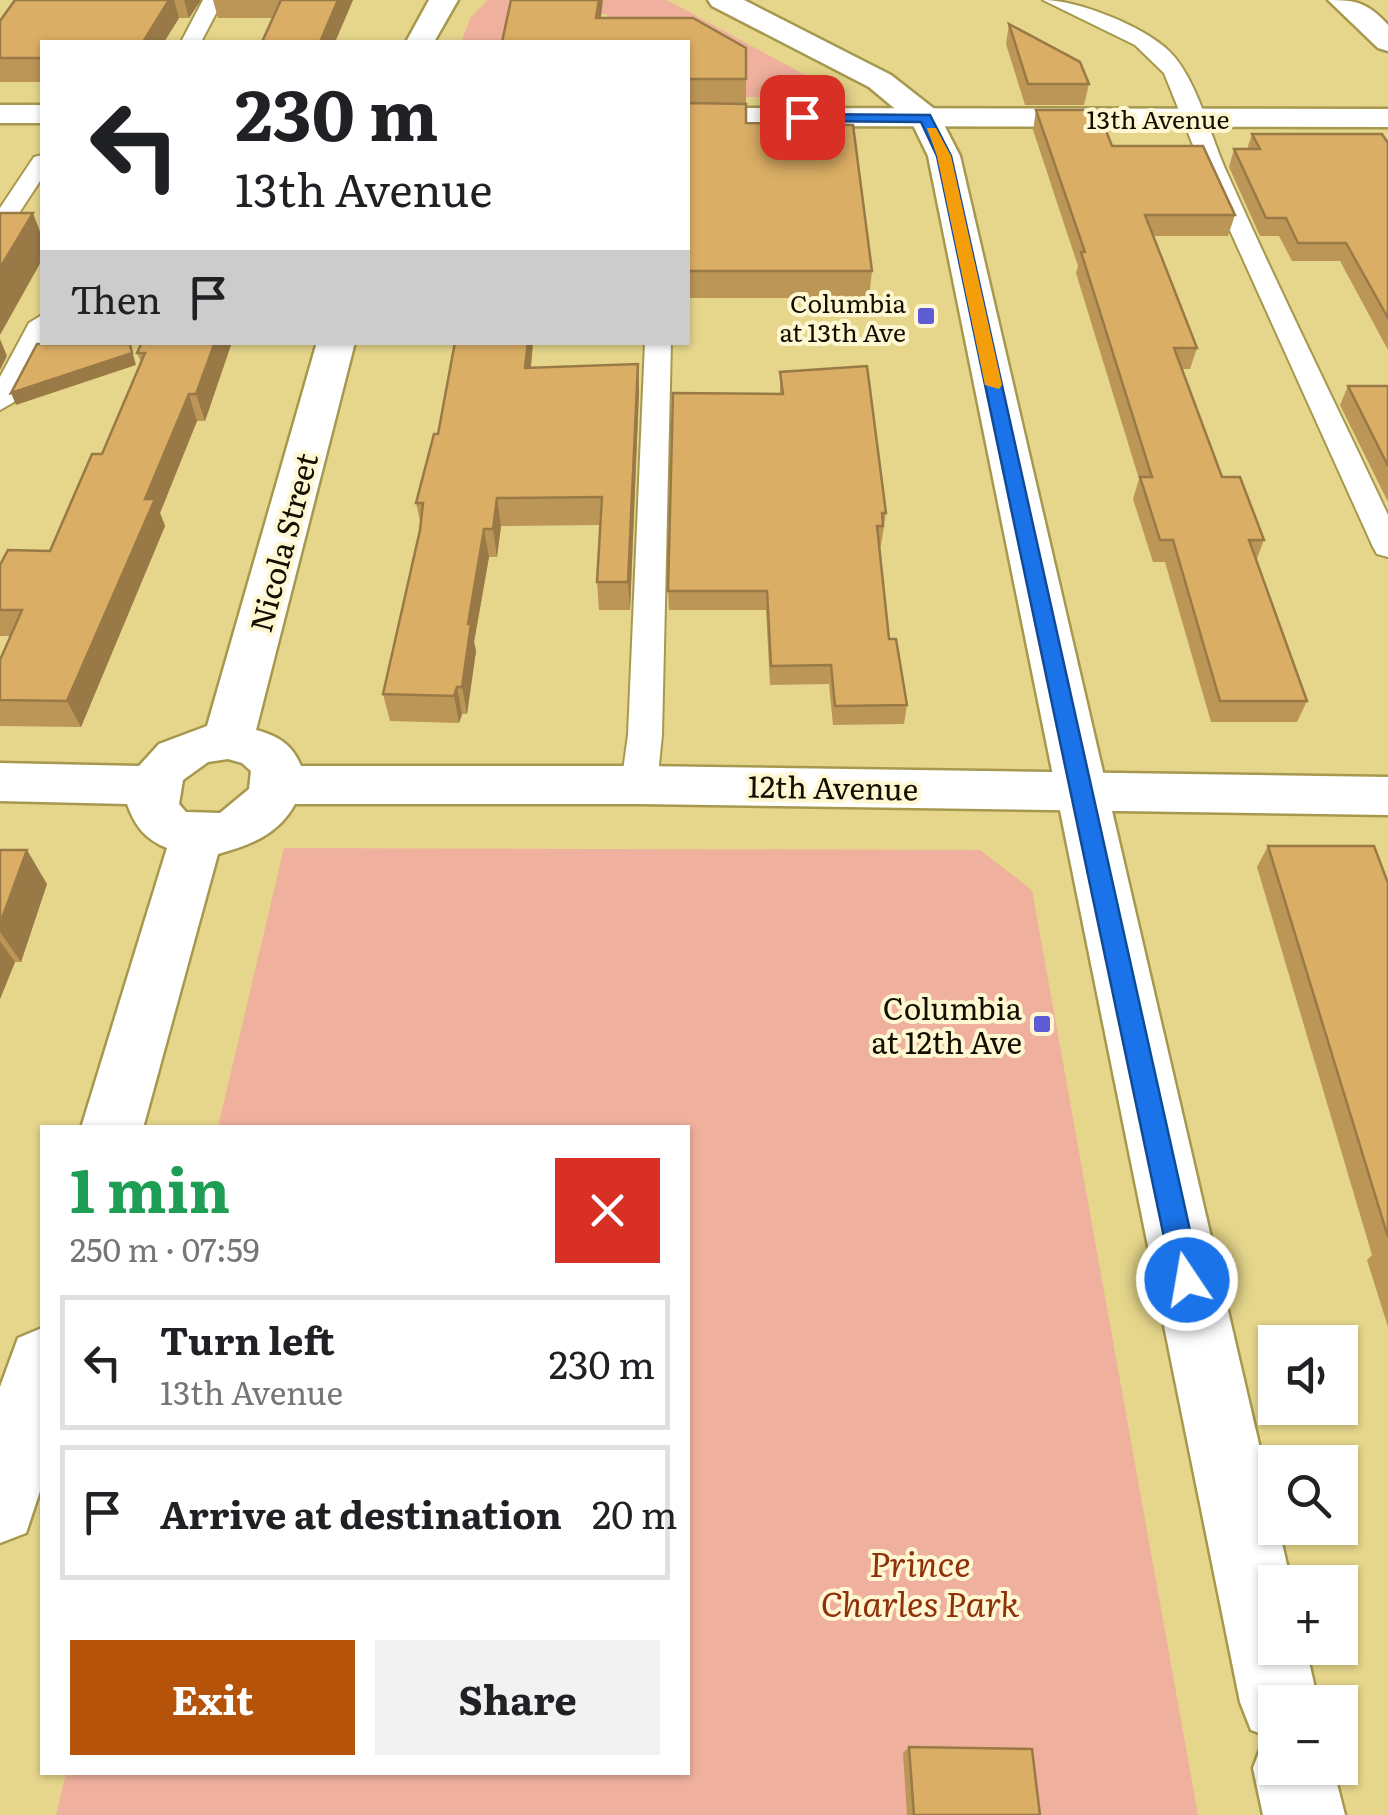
<!DOCTYPE html>
<html lang="en">
<head>
<meta charset="utf-8">
<style>
  body { margin:0; font-family:Literata,serif; background:#f2f2f2; color:#202124; height:100vh; display:flex; flex-direction:column; font-size:38px; white-space:nowrap }
  * { box-sizing:border-box; margin:0 }
  p { font-size:32px; color:#757577 }
  .icon { flex:none; width:55px; height:55px; fill:none; stroke:currentColor; stroke-width:2; stroke-linecap:round; stroke-linejoin:round }
  .map { position:relative; flex:1; overflow:hidden }
  .panel { position:absolute; left:40px; top:1125px; width:650px; height:650px; display:flex; flex-direction:column; background:#fff; border-radius:0px; box-shadow:0 2px 8px #0004 }
  .panel>* { flex:none }
  .top-card { position:absolute; left:40px; top:40px; width:650px; height:305px; border-radius:0px; box-shadow:0 2px 8px #0004; background:#fff; color:#202124; overflow:hidden }
  .buttons { position:absolute; left:1258px; top:1325px; display:grid; gap:20px }
  .buttons a { display:grid; place-items:center; width:100px; height:100px; border-radius:0px; background:#fff; box-shadow:0 2px 8px #0004; font-size:50px }
  .pin { position:absolute; display:grid; place-items:center; width:85px; height:85px; color:#fff; margin:-42px; border-radius:20px; box-shadow:0 5px 15px #0006 }
  .me { position:absolute; width:110px; margin:-55px; rotate:348deg; stroke-linejoin:round; filter:drop-shadow(0 0 8px #0008) }
  .turn { display:flex; align-items:center; gap:35px; height:210px; padding:0 30px; font-size:45px }
  .turn .icon { width:130px; height:130px; stroke-width:2.5 }
  .turn b { display:block; font-size:70px; line-height:85px }
  .then { display:flex; align-items:center; height:95px; padding:0 30px; background:#0003; gap:20px; font-size:38px }
  .round { display:grid; place-items:center; flex:none; width:105px; height:105px; border-radius:0px; background:#f2f2f2 }
  .summary { display:flex; align-items:center; justify-content:space-between; height:170px; padding:0 30px }
  h1 { font-size:60px; font-weight:700; line-height:75px; color:#1e9e55 }
  .action { display:flex; gap:20px; margin-top:auto; padding:20px 30px }
  .action a { flex:1; height:115px; border-radius:0px; background:#b45309; color:#fff; font-size:40px; font-weight:700; line-height:115px; text-align:center }
  .action a+a { background:#f2f2f2; color:#202124 }
  ul { padding:0; list-style:none }
  li { display:flex; align-items:center; gap:30px; height:135px; margin:0 20px 15px; padding:0 10px; border:5px solid #e0e0e0; border-radius:0px }
  li div { flex:1 }
  li b { display:block; font-size:38px }
  li em { font-style:normal }
  .map>svg:first-child { display:block }
  .green { fill:#efb19d }
  .lines { fill:none; stroke-linecap:round; stroke-linejoin:round }
  .lane-casing { stroke:#a6984e; stroke-width:4 }
  .street-casing { stroke:#a6984e; stroke-width:5 }
  .secondary-casing { stroke:#a6984e; stroke-width:5 }
  .lane { fill:#fff; fill-rule:evenodd }
  .street { fill:#fff; fill-rule:evenodd }
  .secondary { fill:#fff; fill-rule:evenodd }
  .wall { fill:#bc9657 }
  .shaded-wall { fill:#997a47 }
  .building { fill:#dbae65; stroke:#997a47; stroke-width:2.5 }
  .route { fill:#1a73e8; stroke:#114b97; stroke-width:2.5 }
  .slow { fill:#f59e0b }
  .poi-dot { fill:#5d5cd4; stroke:#fef7d2; stroke-width:4 }
  .labels { text-anchor:middle; dominant-baseline:central; stroke-width:8; stroke-linejoin:round; paint-order:stroke }
  .far-street-label { font-size:25px; fill:#120e00; stroke:#fef7d2 }
  .far-poi-label { font-size:25px; fill:#120e00; stroke:#fef7d2; text-anchor:end }
  .street-label { font-size:30px; fill:#120e00; stroke:#fef7d2 }
  .poi-label { font-size:30px; fill:#120e00; stroke:#fef7d2; text-anchor:end }
  .near-park-label { font-size:35px; font-style:italic; fill:#90310c; stroke:#fef7d2 }
</style>
</head>
<body>
<div class="map">
<svg width="1388" height="1815" viewBox="0 0 1388 1815">
  <rect width="100%" height="100%" fill="#e5d68b"/>
  <!-- green -->
  <path class="green" d="M488 0H518L508 42H461L471 17Z
    M603 0H667L818 82 796 97H688V93H746V73L688 42 607 22V14H601Z
    M284 848 980 850 1032 890 1198 1815H56L66 1773 688 1772V1128L218 1127Z"/>
  <g class="lines">
    <defs>
      <path id="lane" d="M203 0H223L201 42H181Z
        M1043 0C1078 0 1143 26 1169 51 1197 78 1211 139 1228 175 1279 290 1335 402 1388 515V557L1377 554 1373 547 1205 175 1164 73 1135 45Z
        M42 155V178L8 230 0 232V208L34 157Z
        M42 315 45 342 14 402 0 410V377L29 323Z
        M645 342H671L662 735 657 785 651 794 639 798 627 794 621 785 628 735Z"/>
      <path id="street" d="M429 0H458L434 42H406Z
        M1328 0C1357 0 1368 3 1388 25V51L1378 48Z
        M0 105H42V123H0Z
        M688 108 1388 109V127L688 126Z
        M317 342H355L256 730C278 736 292 744 301 766H639L1388 777V815L639 804H295C278 835 250 845 218 854L143 1128H81L167 848C145 839 135 826 127 804L0 801V763L139 766 159 744 207 726ZM228 759 242 763 251 771 249 789 220 813 186 812 179 804 183 780 208 762Z
        M42 1328V1485L26 1533 0 1543V1387L18 1338Z"/>
      <path id="secondary" d="M708 0H744L891 75 937 111 960 156 1291 1582H1275V1648H1306L1318 1702H1275V1768H1333L1345 1815H1263L1253 1768 1264 1739 1270 1737 1251 1730 1240 1702 928 156 912 123 869 87 712 6Z"/>
    </defs>
    <!-- lane casing -->
    <use href="#lane" class="lane-casing"/>
    <!-- street casing -->
    <use href="#street" class="street-casing"/>
    <!-- secondary casing -->
    <use href="#secondary" class="secondary-casing"/>
    <!-- lane -->
    <use href="#lane" class="lane"/>
    <!-- street -->
    <use href="#street" class="street"/>
    <!-- secondary -->
    <use href="#secondary" class="secondary"/>
  </g>
  <!-- wall -->
  <path class="wall" d="M15 0H201L189 18H179L164 42H42V82H0V21Z
    M213 0H353L335 42H262L273 18H218Z
    M601 18 746 48V123L872 271 869 298H688V42Z
    M1009 24 1089 84 1084 105H1025L1006 44Z
    M1036 110 1112 146 1235 215 1228 236H1153L1197 348 1190 369H1182L1222 477 1264 540 1256 561 1307 701 1297 722H1211L1165 562H1153L1133 499 1139 479 1076 273 1078 266 1033 130Z
    M1252 134 1388 143V350L1340 261H1292L1279 236H1260L1229 167 1234 149H1247Z
    M142 342H232L205 421H197L160 513 165 526 81 727 0 726V661L10 636H0V565L50 551 102 454 141 362 137 353Z
    M455 342H533L531 368 638 364 639 392 630 610H599L597 582 600 525 501 526 497 557H489L474 642 476 651 467 714H462L459 723 390 721 383 694 421 525 416 503 438 434Z
    M780 372 886 513 881 546H879L889 639 907 705 904 724 833 725 829 684 770 685 766 610H669L668 591 780 394Z
    M1348 386H1388V502L1340 405Z
    M1268 846 1388 883V1327L1367 1260 1372 1255 1257 867Z
    M0 850 47 884 21 962H15L0 999Z
    M909 1747 1040 1815H907L903 1753Z"/>
  <!-- shaded-wall -->
  <path class="shaded-wall" d="M169 0H174L179 18 164 42H143Z
    M184 0H201L189 18Z
    M338 0H353L335 42H320Z
    M599 0H603L598 42 596 18Z
    M33 213 42 237V260L0 335V268Z
    M0 339 7 356 0 370Z
    M215 342H232L205 421 196 394Z
    M528 342H533L528 395 525 368Z
    M130 344 136 365 16 405 11 393Z
    M638 364 639 392 630 610 628 582Z
    M189 394 197 421 160 513 165 526 81 727 67 701 145 499Z
    M497 498 501 526 497 557 493 529Z
    M484 529 489 557 474 642 476 651 467 714 462 687 468 624Z
    M457 687 462 714 459 723 454 696Z
    M27 850 47 884 21 962 0 932V924Z
    M0 941 15 962 0 999Z"/>
  <!-- building -->
  <path class="building" d="M15 0H169L143 42H42V58H0V21Z
    M281 0H338L320 42H262Z
    M511 0H599L596 18H693L746 48V79H688V42H502Z
    M1009 24 1080 62 1089 84H1028Z
    M688 103 746 104V123L853 125 872 271H688Z
    M1036 110H1098L1112 146H1203L1235 215H1145L1197 348H1174L1222 477H1240L1264 540H1249L1307 701H1220L1173 540H1160L1140 477H1152L1081 252H1085Z
    M1252 134H1382L1388 143V318L1346 243H1298L1286 218H1266L1234 149H1260Z
    M0 213H33L0 268Z
    M142 342H215L196 394H189L145 499H155L67 701 0 700V660L22 610H0V565L8 550 50 551 92 454H102L145 353H137Z
    M455 342H528L525 368 638 364 628 582H597L602 497 497 498 493 529H484L468 624H471L462 687H457L454 696 383 694 420 530 423 503H416L434 434H438Z
    M37 344H130L132 353 11 393Z
    M867 366 886 513H882L883 526H877L889 639H896L907 705 835 706 831 665 771 666 767 591H668L673 393 783 394 780 372Z
    M1348 386H1388V466Z
    M1268 846H1374L1388 883V1237Z
    M0 850H27L0 924Z
    M909 1747 1032 1749 1040 1815H914Z"/>
  <!-- route -->
  <path class="route" d="M797 114 930 115 951 156 1201 1280 1197 1289 1187 1293 1177 1289 1173 1280 937 156 921 122 802 121 797 120Z"/>
  <!-- slow -->
  <path class="slow" d="M927 128H936L951 156 1002 385 999 389 985 385 937 156Z"/>
  <!-- markers -->
  <g class="poi-dot">
    <rect x="916" y="306" width="20" height="20" rx="5"/>
    <rect x="1032" y="1014" width="20" height="20" rx="5"/>
  </g>
  <g class="labels">
    <!-- far-street labels -->
    <g class="far-street-label">
      <text x="1158" y="118">13th Avenue</text>
    </g>
    <!-- far-poi labels -->
    <g class="far-poi-label">
      <text x="906" y="302">Columbia<tspan x="906" dy="29">at 13th Ave</tspan></text>
    </g>
    <!-- street labels -->
    <g class="street-label">
      <text transform="translate(282 542) rotate(-75)">Nicola Street</text>
      <text transform="translate(833 786) rotate(1)">12th Avenue</text>
    </g>
    <!-- poi labels -->
    <g class="poi-label">
      <text x="1022" y="1007">Columbia<tspan x="1022" dy="34">at 12th Ave</tspan></text>
    </g>
    <!-- near-park labels -->
    <g class="near-park-label">
      <text x="920" y="1562">Prince<tspan x="920" dy="40">Charles Park</tspan></text>
    </g>
  </g>
</svg>
<div class="buttons">
<a><svg class="icon" aria-label="sound" viewBox="0 0 24 24"><path d="M4 9h4l5-4v14l-5-4H4zM17 9q2 3 0 6"/></svg></a>
<a><svg class="icon" aria-label="search" viewBox="0 0 24 24"><circle cx="10" cy="10" r="6"/><path d="M15 15l6 6"/></svg></a>
<a>+</a>
<a>−</a>
</div>
<div class="pin" style="left:802px;top:117px;background:#d93025"><svg class="icon" aria-label="arrive" viewBox="0 0 24 24"><path d="M6 21V4h12l-3 4 3 4H6"/></svg></div>
<svg class="me" style="left:1187px;top:1280px" viewBox="-20 -20 40 40"><circle r="17" fill="#1a73e8" stroke="#fff" stroke-width="3"/><path d="M0-11L8 9 0 5-8 9z" fill="#fff"/></svg>
<div class="top-card">
<div class="turn"><svg class="icon" aria-label="left" viewBox="0 0 24 24"><path d="M17 20v-9H6M10 6l-5 5 5 5"/></svg><div><b>230 m</b>13th Avenue</div></div>
<div class="then">Then<svg class="icon" aria-label="arrive" viewBox="0 0 24 24"><path d="M6 21V4h12l-3 4 3 4H6"/></svg></div>
</div>
<section class="panel">
<div class="summary"><div><h1>1 min</h1><p>250 m · 07:59</p></div><a class="round" style="background:#d93025;color:#fff"><svg class="icon" aria-label="close" viewBox="0 0 24 24"><path d="M6 6l12 12M18 6L6 18"/></svg></a></div>
<ul>
<li><svg class="icon" aria-label="left" viewBox="0 0 24 24"><path d="M17 20v-9H6M10 6l-5 5 5 5"/></svg><div><b>Turn left</b><p>13th Avenue</p></div><em>230 m</em></li>
<li><svg class="icon" aria-label="arrive" viewBox="0 0 24 24"><path d="M6 21V4h12l-3 4 3 4H6"/></svg><div><b>Arrive at destination</b></div><em>20 m</em></li>
</ul>
<div class="action"><a>Exit</a><a>Share</a></div>
</section>
</div>
</body>
</html>
